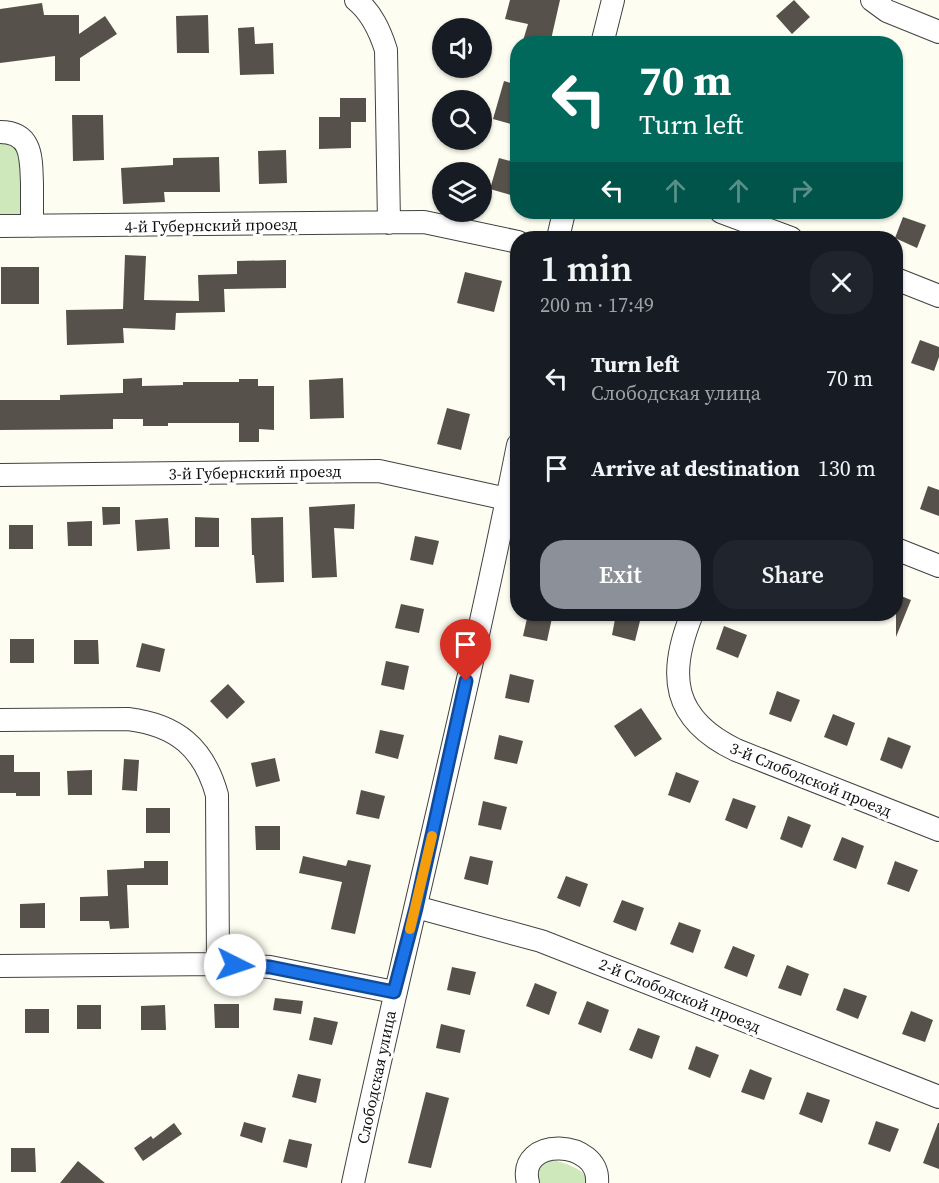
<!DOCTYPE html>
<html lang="en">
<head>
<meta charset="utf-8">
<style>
  body { margin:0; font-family:"Source Serif 4",serif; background:#20242c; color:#f1f3f6; height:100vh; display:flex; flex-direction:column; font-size:22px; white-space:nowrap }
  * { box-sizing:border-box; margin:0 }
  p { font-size:20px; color:#9ea1a6 }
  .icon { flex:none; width:33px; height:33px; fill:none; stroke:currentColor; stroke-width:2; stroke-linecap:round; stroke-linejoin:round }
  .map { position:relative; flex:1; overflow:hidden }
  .details { position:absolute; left:510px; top:231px; width:393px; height:390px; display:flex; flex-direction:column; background:#171b24; border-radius:24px; box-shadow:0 2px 4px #0004 }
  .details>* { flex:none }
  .guide { position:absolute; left:510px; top:36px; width:393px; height:183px; border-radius:24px; box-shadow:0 2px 4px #0004; background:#00695c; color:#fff; overflow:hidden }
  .fabs { position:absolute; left:432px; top:18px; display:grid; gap:12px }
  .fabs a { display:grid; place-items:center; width:60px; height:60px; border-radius:50%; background:#171b24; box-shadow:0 2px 4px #0004; font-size:30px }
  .pin { position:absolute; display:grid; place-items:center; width:51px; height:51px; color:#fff; margin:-62px -26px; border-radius:50% 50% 50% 0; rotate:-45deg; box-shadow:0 0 6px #0007 }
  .pin .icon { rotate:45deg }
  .me { position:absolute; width:66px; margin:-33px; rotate:94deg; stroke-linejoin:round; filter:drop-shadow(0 0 4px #0008) }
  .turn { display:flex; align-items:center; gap:21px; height:126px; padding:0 30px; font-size:27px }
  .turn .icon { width:78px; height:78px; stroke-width:2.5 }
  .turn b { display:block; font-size:42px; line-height:51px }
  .lanes { display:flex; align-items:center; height:57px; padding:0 30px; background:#0003; justify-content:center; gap:30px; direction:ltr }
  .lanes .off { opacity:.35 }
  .round { display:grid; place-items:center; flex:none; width:63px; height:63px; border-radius:24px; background:#20242c }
  .headline { display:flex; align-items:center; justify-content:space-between; height:102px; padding:0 30px }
  h1 { font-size:36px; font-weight:600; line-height:45px }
  .action { display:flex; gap:12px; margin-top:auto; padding:12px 30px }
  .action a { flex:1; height:69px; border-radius:24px; background:#8c9099; color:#fff; font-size:24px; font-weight:600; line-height:69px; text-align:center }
  .action a+a { background:#20242c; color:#f1f3f6 }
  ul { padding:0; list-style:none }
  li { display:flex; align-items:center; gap:18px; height:90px; padding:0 30px }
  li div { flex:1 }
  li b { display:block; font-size:22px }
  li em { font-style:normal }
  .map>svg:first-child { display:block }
  .green { fill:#cee8bc }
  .building { fill:#57514b }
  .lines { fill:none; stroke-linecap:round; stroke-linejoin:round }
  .minor-casing { stroke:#424242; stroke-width:24 }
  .minor { stroke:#fff; stroke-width:22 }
  .route-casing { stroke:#114b97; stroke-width:15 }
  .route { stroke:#1a73e8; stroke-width:10 }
  .slow { stroke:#f59e0b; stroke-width:10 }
  .labels { text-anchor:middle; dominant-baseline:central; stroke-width:6; stroke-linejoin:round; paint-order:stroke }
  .street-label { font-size:16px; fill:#0f0f0f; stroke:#fff }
</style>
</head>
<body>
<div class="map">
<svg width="939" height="1183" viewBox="0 0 939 1183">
  <rect width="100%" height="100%" fill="#fefdf1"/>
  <!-- green -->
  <path class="green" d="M5 137 21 153V215L0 222V138Z
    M550 1159C566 1164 583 1167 590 1183H534L533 1169Z"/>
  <!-- building -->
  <path class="building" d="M510 0H560L550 44H522L528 24 505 19Z
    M794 0 810 17 792 34 776 16Z
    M42 3 44 15H79V34L105 16 117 34 80 58V81H55V56L0 63V9Z
    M208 15 209 53H177L176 16Z
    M254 27 255 44 273 43 274 74 240 75 238 28Z
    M504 81 518 85V126L493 119Z
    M340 98H366V122H351V148L319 149V117H340Z
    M72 115H103L104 160 73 161Z
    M286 150 287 183 259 184 258 151Z
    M219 157 220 192H164L165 202 123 204 121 168 173 165V158Z
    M499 158 518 163V197L490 189Z
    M903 217 926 225 917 248 895 238Z
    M125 255 146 256 144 300 199 301 198 275 237 274V261L286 260V288L224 289 225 312 176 313 175 330 123 328 124 343 67 345 66 310 123 309Z
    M1 267H39V304H1Z
    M465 272 502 281 494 312 457 303Z
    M920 340 939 347V357L934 371 911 363Z
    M142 378V386L183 385V382H239V379H258V386H274V430L259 429V442H239V423H168V426H143V419H113V429L0 430V400H60V395L123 393V379Z
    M343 378 344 418 310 419 309 380Z
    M447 408 470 414 461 450 437 444Z
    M928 486 939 490V516L920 509Z
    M355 504 354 529 334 528 337 577 312 578 309 507Z
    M102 507H120V524L103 525Z
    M195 517 219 518V547H195Z
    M283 517 284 582 256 583 254 555H252L251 518Z
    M168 518 170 549 137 551 135 520Z
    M92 521V546H68L67 522Z
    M9 525H33V549H9Z
    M415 536 439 541 433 565 410 560Z
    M896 594 911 600 896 637Z
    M401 604 424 609 419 633 395 628Z
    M528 614 552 618 547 641 523 636Z
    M616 614 641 617 635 641 612 635Z
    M724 626 747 635 738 658 716 649Z
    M10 639H34V663H10Z
    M74 640H98L99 664H74Z
    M142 643 165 649 160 672 136 667Z
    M386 661 409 666 404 690 381 685Z
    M510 674 534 680 529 703 505 698Z
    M228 684 245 702 227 719 210 701Z
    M777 691 800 700 791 722 769 714Z
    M641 708 662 739 635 757 614 726Z
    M833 714 855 723 847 746 824 737Z
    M380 730 404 735 398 759 375 753Z
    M499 735 523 741 517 764 494 759Z
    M888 737 911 746 902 769 880 760Z
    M0 755H14V772H40V796H16V793H0Z
    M275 758 280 781 256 787 251 763Z
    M124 759 139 760 137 791 122 790Z
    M92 770V795H68L67 771Z
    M676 772 699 781 690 803 668 795Z
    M361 790 385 796 379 819 356 814Z
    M733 798 756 806 747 829 725 820Z
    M483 801 507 807 501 830 478 825Z
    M146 808H170V833H146Z
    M788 816 811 825 802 848 780 839Z
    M255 826H280V850H256Z
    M842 837 864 846 856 869 833 860Z
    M303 856 346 866 348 860 371 865 355 934 331 929 342 882 299 873Z
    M470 856 493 861 488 885 464 879Z
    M144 861H168V885H127L129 928 110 929 109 921H80V897L108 896 107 870 144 868Z
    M895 861 918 870 909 892 887 884Z
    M566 876 588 884 580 907 557 898Z
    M622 900 644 908 636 931 613 922Z
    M45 903V928H20V904Z
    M679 922 701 930 693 953 670 944Z
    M733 946 755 955 747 977 724 968Z
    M787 965 809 974 801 996 778 988Z
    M452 967 476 972 470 995 447 990Z
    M535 983 557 992 549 1015 526 1006Z
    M844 988 867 996 858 1019 836 1010Z
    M275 998 303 1001 301 1014 273 1010Z
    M587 1001 609 1010 601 1033 578 1024Z
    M214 1004H239V1028H215Z
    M77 1005H101V1029H77Z
    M165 1005 166 1030H141V1006Z
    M25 1009H49V1033H25Z
    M911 1011 933 1020 925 1042 902 1034Z
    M314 1017 338 1022 332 1045 309 1040Z
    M441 1024 465 1030 460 1053 436 1048Z
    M638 1028 660 1036 652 1059 629 1050Z
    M696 1046 719 1055 710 1078 688 1069Z
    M750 1069 772 1078 764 1100 741 1092Z
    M298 1074 321 1079 316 1103 292 1097Z
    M426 1092 449 1098 431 1168 408 1163Z
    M807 1092 830 1100 822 1123 799 1114Z
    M876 1121 899 1129 890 1152 868 1144Z
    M244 1122 266 1128 262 1143 240 1136Z
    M174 1123 182 1134 143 1161 134 1148 151 1136 153 1139Z
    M938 1123H939V1169L923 1163Z
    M289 1139 312 1144 307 1168 283 1162Z
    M11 1148H35L36 1172H11Z
    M78 1161 105 1183H60Z"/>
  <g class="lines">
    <defs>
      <path id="minor" d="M356 0C372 13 380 31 386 50L389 223
        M872 0 887 11 939 32
        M602 44 613 0
        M0 132C33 132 31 159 32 184 32 198 32 212 32 226
        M721 212 791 238
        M0 226 424 222 518 242
        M558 238 564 212
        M896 279 939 296
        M0 475 379 471 507 499
        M896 549 939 566
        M692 614C667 675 672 719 736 750L939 830
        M0 720 128 719C177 725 204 748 217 795L218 964
        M416 907 541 941 939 1097
        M0 966 218 964 270 967 394 992
        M353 1183C406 937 469 692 518 445
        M528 1183C516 1135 601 1139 597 1183"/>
    </defs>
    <!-- minor casing -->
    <use href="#minor" class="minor-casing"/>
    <!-- minor -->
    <use href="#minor" class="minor"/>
  </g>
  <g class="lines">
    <defs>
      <path id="route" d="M235 965 270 967 394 992 416 908 466 681"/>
    </defs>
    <!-- route casing -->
    <use href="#route" class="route-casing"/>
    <!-- route -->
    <use href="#route" class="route"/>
    <!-- slow -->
    <path class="slow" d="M410 929 432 836"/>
  </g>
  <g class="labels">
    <!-- street labels -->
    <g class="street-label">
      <text transform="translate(211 225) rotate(-1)">4-й Губернский проезд</text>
      <text transform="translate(255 472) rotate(-1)">3-й Губернский проезд</text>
      <text transform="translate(811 779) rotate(22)">3-й Слободской проезд</text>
      <text transform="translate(680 995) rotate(22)">2-й Слободской проезд</text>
      <text transform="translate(376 1077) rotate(-78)">Слободская улица</text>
    </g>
  </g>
</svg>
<div class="fabs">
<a><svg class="icon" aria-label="sound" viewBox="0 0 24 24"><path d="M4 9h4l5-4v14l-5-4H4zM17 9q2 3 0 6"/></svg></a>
<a><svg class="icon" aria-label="search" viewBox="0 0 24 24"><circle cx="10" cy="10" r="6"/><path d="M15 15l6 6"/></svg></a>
<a><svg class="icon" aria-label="layers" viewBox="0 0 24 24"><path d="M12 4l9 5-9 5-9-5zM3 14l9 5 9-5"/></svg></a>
</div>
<div class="pin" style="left:466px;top:681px;background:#d93025"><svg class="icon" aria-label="arrive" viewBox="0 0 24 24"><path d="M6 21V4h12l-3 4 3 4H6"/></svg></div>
<svg class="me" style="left:235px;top:965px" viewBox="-20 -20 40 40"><circle r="19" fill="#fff"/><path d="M0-13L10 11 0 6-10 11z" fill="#1a73e8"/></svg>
<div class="guide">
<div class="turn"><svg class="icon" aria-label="left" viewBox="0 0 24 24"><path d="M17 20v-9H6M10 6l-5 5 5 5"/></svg><div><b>70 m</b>Turn left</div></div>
<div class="lanes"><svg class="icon" aria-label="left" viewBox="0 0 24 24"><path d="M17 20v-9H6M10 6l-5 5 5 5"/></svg><svg class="icon off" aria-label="ahead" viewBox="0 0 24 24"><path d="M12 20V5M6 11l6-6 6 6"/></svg><svg class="icon off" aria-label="ahead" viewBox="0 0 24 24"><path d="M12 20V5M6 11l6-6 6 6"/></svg><svg class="icon off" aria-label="right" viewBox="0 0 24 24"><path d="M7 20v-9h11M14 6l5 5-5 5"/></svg></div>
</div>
<section class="details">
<div class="headline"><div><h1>1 min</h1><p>200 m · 17:49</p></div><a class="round"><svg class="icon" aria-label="close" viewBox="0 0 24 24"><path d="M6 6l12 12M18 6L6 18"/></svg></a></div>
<ul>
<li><svg class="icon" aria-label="left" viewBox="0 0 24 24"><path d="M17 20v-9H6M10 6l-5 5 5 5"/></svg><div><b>Turn left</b><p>Слободская улица</p></div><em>70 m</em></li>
<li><svg class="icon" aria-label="arrive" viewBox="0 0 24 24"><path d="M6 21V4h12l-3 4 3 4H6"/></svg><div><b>Arrive at destination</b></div><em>130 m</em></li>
</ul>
<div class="action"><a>Exit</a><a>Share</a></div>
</section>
</div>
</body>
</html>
